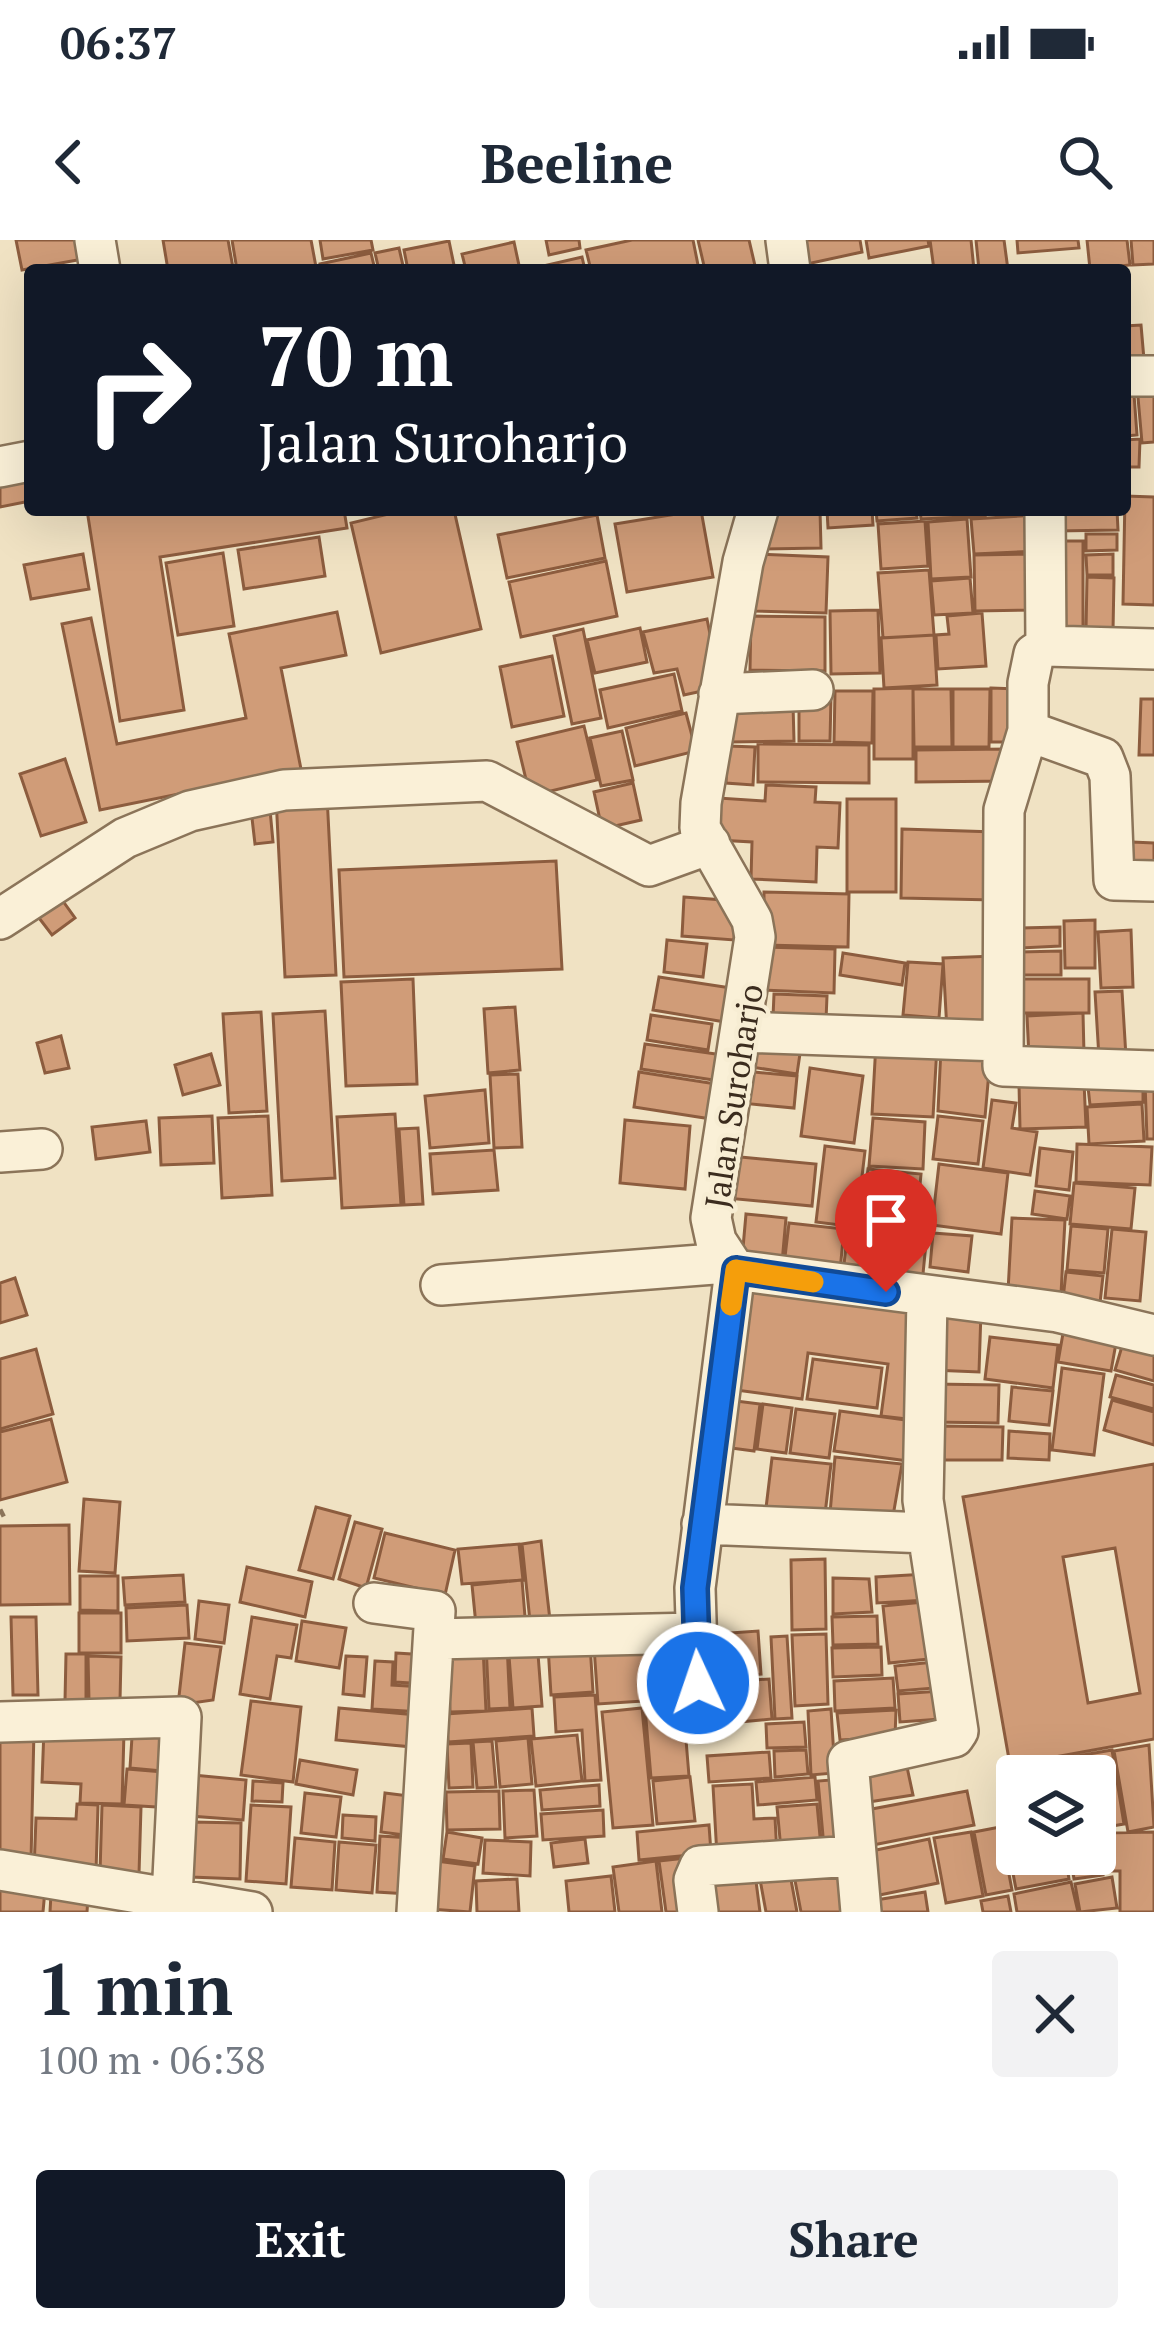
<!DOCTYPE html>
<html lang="en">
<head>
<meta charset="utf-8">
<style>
  body { margin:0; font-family:"PT Serif",serif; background:#f2f2f3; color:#1f2937; height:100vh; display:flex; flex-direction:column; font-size:45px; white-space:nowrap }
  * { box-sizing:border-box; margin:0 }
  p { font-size:39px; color:#747a83 }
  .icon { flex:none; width:66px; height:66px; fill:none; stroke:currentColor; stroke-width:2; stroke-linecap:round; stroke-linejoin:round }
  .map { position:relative; height:1672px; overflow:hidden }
  .details { display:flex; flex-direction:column; background:#fff; flex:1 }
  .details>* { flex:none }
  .banner { position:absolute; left:24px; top:24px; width:1107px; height:252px; border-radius:12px; box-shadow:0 12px 48px #0002; background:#111827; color:#fff; overflow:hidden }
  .tools { position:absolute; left:996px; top:1515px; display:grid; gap:24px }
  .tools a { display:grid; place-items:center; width:120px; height:120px; border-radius:12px; background:#fff; box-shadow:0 12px 48px #0002; font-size:60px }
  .pin { position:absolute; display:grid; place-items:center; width:102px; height:102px; color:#fff; margin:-123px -51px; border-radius:50% 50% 50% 0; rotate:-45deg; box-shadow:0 0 12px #0007 }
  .pin .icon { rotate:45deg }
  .me { position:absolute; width:132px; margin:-66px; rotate:357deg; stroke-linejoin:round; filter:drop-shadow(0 0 9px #0008) }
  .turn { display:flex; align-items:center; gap:42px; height:252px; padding:0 36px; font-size:54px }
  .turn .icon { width:156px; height:156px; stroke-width:2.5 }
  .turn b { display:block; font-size:84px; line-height:102px }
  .round { display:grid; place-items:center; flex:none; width:126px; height:126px; border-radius:12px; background:#f2f2f3 }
  .head { display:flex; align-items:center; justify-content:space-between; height:204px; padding:0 36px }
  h1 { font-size:72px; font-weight:600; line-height:90px }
  .cta { display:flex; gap:24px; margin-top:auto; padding:24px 36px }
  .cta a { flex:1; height:138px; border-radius:12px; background:#111827; color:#fff; font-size:48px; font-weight:600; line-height:138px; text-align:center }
  .cta a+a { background:#f2f2f3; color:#1f2937 }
  .status { display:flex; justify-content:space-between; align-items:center; height:84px; padding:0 60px; background:#fff; direction:ltr }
  .status svg { height:33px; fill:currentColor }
  header { display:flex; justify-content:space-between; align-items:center; height:156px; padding:0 36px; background:#fff; font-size:54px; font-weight:600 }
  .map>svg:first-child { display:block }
  .building { fill:#d09c78; stroke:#8c5c3e; stroke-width:3; fill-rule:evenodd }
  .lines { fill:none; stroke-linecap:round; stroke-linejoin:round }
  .minor-casing { stroke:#8b7459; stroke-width:44 }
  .path { stroke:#8b7459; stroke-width:8; stroke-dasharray:9 6; stroke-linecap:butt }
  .minor { stroke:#faf0d7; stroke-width:39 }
  .route-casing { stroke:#114b97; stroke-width:30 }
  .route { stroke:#1a73e8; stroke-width:21 }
  .slow { stroke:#f59e0b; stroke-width:21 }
  .labels { text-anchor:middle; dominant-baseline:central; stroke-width:9; stroke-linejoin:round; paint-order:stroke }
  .street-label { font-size:33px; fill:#3b2c1e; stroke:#f7edd3 }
</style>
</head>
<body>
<div class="status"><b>06:37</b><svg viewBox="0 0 49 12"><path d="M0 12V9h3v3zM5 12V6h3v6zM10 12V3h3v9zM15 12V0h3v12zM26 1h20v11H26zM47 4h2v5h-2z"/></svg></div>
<header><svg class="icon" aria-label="back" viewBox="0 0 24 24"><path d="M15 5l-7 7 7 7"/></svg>Beeline<svg class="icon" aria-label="search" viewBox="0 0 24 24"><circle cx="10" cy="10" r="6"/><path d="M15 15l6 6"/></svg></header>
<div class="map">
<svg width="1154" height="1672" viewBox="0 0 1154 1672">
  <rect width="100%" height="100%" fill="#f0e2c3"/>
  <!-- building -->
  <path class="building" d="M16 0H80L83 19 22 30Z
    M163 0H228L233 28 168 30Z
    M232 0H311L316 27 237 30Z
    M320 0H371L373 10 323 19Z
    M546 0H579L580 8 549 15Z
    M632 0H693L699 30H591L586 10Z
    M698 0H749L756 30H705Z
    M802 0H860L862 12 807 24Z
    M866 0H928L929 6 869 18Z
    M930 0H971L974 30H934Z
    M976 0H1004L1008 30H979Z
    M1017 0H1078L1079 8 1018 13Z
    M1087 0H1127L1130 25 1090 29Z
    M1131 0H1154V24L1133 25Z
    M449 1 455 30H408L404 10Z
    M514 2 520 30H466L462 14Z
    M399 8 404 30H379L375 13Z
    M371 13 375 30H321L320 24Z
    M582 17 585 30H526Z
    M1141 85 1145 131 1125 132V86Z
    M1125 141H1133L1137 195 1125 196Z
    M1154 144V202L1142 203 1137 146Z
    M1140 199 1139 227H1125V200Z
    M30 237V261L0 267V243Z
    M1125 256 1154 257V365L1123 364Z
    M87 270H344L347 288 160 317 184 470 120 481Z
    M405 270H454L481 389 381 413 351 283Z
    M701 270 713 337 627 352 615 284Z
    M764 270H820L821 308 765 309Z
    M827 270H872L873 285 828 288Z
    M876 270H916L917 278 877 281Z
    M920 270H985V276L921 279Z
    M1055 270H1117L1118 290 1056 291Z
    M597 275 605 318 507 338 498 295Z
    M1038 275 1040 311 974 314 971 279Z
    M967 279 971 337 931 339 928 282Z
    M925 281 928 326 881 329 878 284Z
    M1086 294H1117V310L1086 311Z
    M319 297 325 336 244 349 238 310Z
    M1058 301H1083V391L1058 390Z
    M223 313 234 386 178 395 166 323Z
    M83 314 89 349 31 359 24 325Z
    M756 314 828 317 826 373 754 371Z
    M1039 314 1040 370 975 371 974 315Z
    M1113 314V335H1087L1086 315Z
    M606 321 617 376 521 397 509 342Z
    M929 330 934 395 883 398 878 333Z
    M1087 337 1114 338 1113 391 1086 390Z
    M970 338 973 373 934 375 931 341Z
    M878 370 880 433 831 434 830 371Z
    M337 372 346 415 281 428 301 529 100 570 62 384 91 378 117 504 246 478 229 394Z
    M982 373 986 426 938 429 936 395 949 394 947 376Z
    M751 376 825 377V431L750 430Z
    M707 379 714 414 707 450 684 455 677 429 654 433 643 392Z
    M640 388 647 422 595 433 587 400Z
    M583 389 601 478 572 484 554 396Z
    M934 395 937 445 884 448 881 398Z
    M552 416 564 476 512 487 500 427Z
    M674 434 682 471 608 488 600 450Z
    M913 448V519H874V449Z
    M991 448 1021 449 1022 502H991Z
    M913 449H951L952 507H914Z
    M953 449H990L989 507H953Z
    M835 451H873L872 503 834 502Z
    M799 456 831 457 830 501H799Z
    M1141 459H1154V515H1139Z
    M793 464 794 501 730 502V466Z
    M686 473 696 511 635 526 626 488Z
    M584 486 597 540 530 556 517 502Z
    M622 491 633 540 601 546 590 498Z
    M758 504 869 505V543L758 542Z
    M727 506 755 507 753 545 726 543Z
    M1009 509V541L916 542V510Z
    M65 519 86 582 41 596 20 534Z
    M633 543 641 580 602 589 594 552Z
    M766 545 816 547 815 562 840 563 838 608 817 607 816 642 751 639 752 602 718 600 719 558 765 561Z
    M327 555 336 735 285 737 276 557Z
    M269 559 273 602 255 604 250 561Z
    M847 559H896V652H847Z
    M902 589 995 592 994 660 901 658Z
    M1132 602 1154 603V637L1131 636Z
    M556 621 562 729 344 737 339 630Z
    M764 652 849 654 848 707 764 705Z
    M60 657 75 678 52 695 36 674Z
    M684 657 736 661 734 700 682 696Z
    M1095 680V728H1065L1064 681Z
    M1060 687V706L1021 708V688Z
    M1131 690 1133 747 1101 748 1098 692Z
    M667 700 707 704 703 737 664 732Z
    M763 707 835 709 834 753 762 750Z
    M1061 711V735H1020V712Z
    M843 713 905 723 902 745 840 735Z
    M995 716 998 790 947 791 943 718Z
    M908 722 943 724 939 778 903 775Z
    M659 737 731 748 725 782 653 770Z
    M413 739 417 844 346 846 341 742Z
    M1023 739H1089V773H1023Z
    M1122 751 1126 817 1099 818 1095 752Z
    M774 754 827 756 826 780 773 777Z
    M515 767 520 830 488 833 484 769Z
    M325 771 335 938 282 941 273 774Z
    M261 772 267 871 229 873 223 774Z
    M1083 773 1084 814 1029 817 1027 776Z
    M651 775 712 784 708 810 647 800Z
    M61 796 69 828 45 833 37 803Z
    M747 797 802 800 797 834 745 826Z
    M876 803 937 806 933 877 872 874Z
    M645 804 723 815 720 841 641 829Z
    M941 808 991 809 985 877 938 871Z
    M211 814 220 845 183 855 175 825Z
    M810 828 863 836 854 903 801 896Z
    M744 831 797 836 794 868 741 863Z
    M639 832 716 844 711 879 634 867Z
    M518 834 522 907 494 908 490 835Z
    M1143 836V862L1090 865 1087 838Z
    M1084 842 1086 887 1020 889 1019 844Z
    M1145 842H1154V899H1147Z
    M485 850 489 903 430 908 425 856Z
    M992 860 1016 863 1012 888 1037 892 1030 935 983 928Z
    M1142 864 1144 901 1089 904 1087 867Z
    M395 874 401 965 342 968 337 877Z
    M212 876 214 923 161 925 159 878Z
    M268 876 272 955 222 958 218 878Z
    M938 876 983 881 978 924 933 919Z
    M873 878 925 882 923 929 869 926Z
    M625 880 690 886 685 949 620 943Z
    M146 881 150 912 96 919 92 887Z
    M418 888 423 964 404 965 399 889Z
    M1077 904 1152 907 1150 945 1076 942Z
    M825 906 865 911 856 987 816 982Z
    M1040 908 1073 912 1069 950 1036 946Z
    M494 910 498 950 433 954 430 914Z
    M730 916 816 924 812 966 726 958Z
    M939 924 1008 933 1001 994 932 985Z
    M868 929 921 934 916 987 862 981Z
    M1074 943 1135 948 1131 989 1070 984Z
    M1035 951 1070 956 1067 979 1032 974Z
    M746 974 786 978 782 1023 742 1019Z
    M1012 978 1065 980 1061 1054 1008 1051Z
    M789 983 844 989 840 1031 784 1025Z
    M1071 986 1108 989 1104 1033 1067 1030Z
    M848 989 891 994 885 1038 843 1033Z
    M894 989 927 993 922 1044 889 1039Z
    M1112 989 1146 992 1140 1061 1105 1058Z
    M933 993 972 996 968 1032 930 1027Z
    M1066 1032 1103 1036 1099 1072 1062 1068Z
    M15 1038 27 1075 0 1083V1043Z
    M750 1041 922 1065 907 1179 881 1176 888 1124 808 1113 802 1159 736 1150Z
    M934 1070 981 1071 979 1132 932 1130Z
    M1065 1082 1118 1092 1111 1131 1058 1122Z
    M1125 1096 1154 1103V1141L1115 1130Z
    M990 1097 1058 1105 1053 1148 985 1139Z
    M36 1109 53 1174 0 1189V1119Z
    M813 1119 882 1128 877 1168 807 1159Z
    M1062 1128 1104 1134 1094 1215 1052 1210Z
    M1116 1135 1154 1145V1169L1110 1157Z
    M932 1144 999 1145 998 1183 932 1182Z
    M1012 1147 1053 1151 1049 1185 1009 1181Z
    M1112 1160 1154 1172V1205L1104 1190Z
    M736 1161 760 1164 754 1211 731 1208Z
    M763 1164 792 1168 786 1213 757 1209Z
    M796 1169 835 1174 829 1218 790 1213Z
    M840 1171 913 1181 908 1221 834 1211Z
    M51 1179 67 1242 0 1260V1192Z
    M944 1186 1003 1187 1002 1220H944Z
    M1009 1191 1050 1194 1049 1220 1008 1218Z
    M835 1217 902 1224 893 1276 830 1273Z
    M772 1218 831 1224 825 1274 766 1268Z
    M1154 1224V1499L1010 1525 963 1257ZM1115 1308 1140 1453 1088 1463 1063 1317Z
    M84 1259 120 1262 115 1333 79 1331Z
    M316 1267 350 1276 333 1339 299 1330Z
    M355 1282 382 1289 366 1348 339 1339Z
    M69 1285 70 1364 0 1365V1286Z
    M385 1293 455 1310 445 1355 374 1338Z
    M541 1301 551 1389 531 1391 522 1304Z
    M519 1304 523 1340 462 1344 458 1309Z
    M825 1319 826 1389 792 1390 791 1320Z
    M247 1327 312 1342 305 1377 240 1362Z
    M926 1334 927 1360 877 1363 876 1337Z
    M183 1335 185 1362 125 1365 123 1338Z
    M80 1336H118V1371L80 1370Z
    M833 1338 869 1339 872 1372 833 1374Z
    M522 1340 526 1389 477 1395 472 1345Z
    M199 1361 229 1365 224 1403 195 1399Z
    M934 1361 939 1418 889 1423 883 1366Z
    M187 1365 189 1398 127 1401 126 1368Z
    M79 1373H121V1413H79Z
    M877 1376 878 1404 833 1405 832 1377Z
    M11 1377H36L38 1455H13Z
    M252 1377 297 1385 291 1418 277 1416 270 1459 240 1454Z
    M302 1381 346 1388 339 1428 296 1421Z
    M758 1391 761 1434 705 1438 702 1395Z
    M826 1394 828 1464 795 1466 792 1395Z
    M787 1396 792 1478 775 1479 771 1397Z
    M684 1400 689 1458 598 1464 594 1407Z
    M537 1401 542 1466 513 1468 508 1403Z
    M185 1403 221 1407 213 1460 178 1465Z
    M486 1404H507L510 1468 489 1469Z
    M590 1404 593 1452 551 1455 548 1406Z
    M483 1407 486 1471 450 1472 447 1408Z
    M881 1407 882 1435 833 1437 832 1408Z
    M396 1413 427 1415 426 1444 395 1442Z
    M66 1414H86V1461H65Z
    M88 1416 121 1417 120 1461H89Z
    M346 1416 367 1417 364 1456 343 1454Z
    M375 1421 393 1422 392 1445 424 1447 422 1472 372 1469Z
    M944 1421 947 1447 898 1451 895 1426Z
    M893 1438 895 1468 835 1471 834 1441Z
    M769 1439 772 1479 728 1483 725 1442Z
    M941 1451V1479L900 1482 898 1454Z
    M595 1455 601 1540 585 1541 582 1490 556 1492 554 1457Z
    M251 1461 301 1467 293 1542 241 1535Z
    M683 1464 689 1536 651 1538 645 1468Z
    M339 1468 417 1475 413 1507 336 1500Z
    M532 1468 534 1496 448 1502 446 1474Z
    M642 1468 653 1585 613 1588 602 1472Z
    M831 1469 835 1533 811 1535 808 1471Z
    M896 1470 895 1497 840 1500 837 1473Z
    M133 1481 176 1484 173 1532 130 1528Z
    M804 1482 806 1507 767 1508 766 1484Z
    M0 1488 34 1490 31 1621 0 1620Z
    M44 1489 124 1492 122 1564 80 1563 81 1544 42 1542Z
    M577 1495 582 1541 536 1546 531 1499Z
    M528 1498 532 1544 500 1547 496 1501Z
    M492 1501 496 1547 477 1548 473 1502Z
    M471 1503 473 1547 449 1548 447 1504Z
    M1149 1505 1154 1587 1128 1592 1114 1511Z
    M806 1510 808 1534 775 1537 774 1511Z
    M1112 1510 1124 1584 1095 1589V1536H1056L1054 1520Z
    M769 1512 771 1538 709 1542 707 1516Z
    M300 1520 357 1530 353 1555 296 1544Z
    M907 1527 913 1555 856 1564 852 1537Z
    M127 1529 176 1533 173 1568 124 1565Z
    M193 1535 246 1540 243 1580 190 1576Z
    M690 1537 695 1581 657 1584 653 1541Z
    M815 1537 817 1560 758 1565 756 1542Z
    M843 1539 849 1606 824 1607 818 1541Z
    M253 1541 283 1543 282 1562 252 1561Z
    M752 1544 754 1579 775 1578 777 1614 717 1616 713 1546Z
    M599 1545 600 1566 542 1570 540 1550Z
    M534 1550 537 1596 505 1598 503 1551Z
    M499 1551 500 1589 447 1590 446 1552Z
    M967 1551 974 1585 863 1607 856 1572Z
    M305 1553 341 1557 336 1597 301 1593Z
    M385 1553 417 1557 412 1596 381 1592Z
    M77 1564 98 1565 96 1632 34 1630 36 1578 76 1579Z
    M817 1564 821 1607 781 1610 777 1567Z
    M102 1565 141 1567 139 1634 100 1633Z
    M251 1565 291 1567 286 1644 246 1641Z
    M603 1570 604 1596 543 1600 541 1574Z
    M343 1575 376 1577 375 1601 342 1598Z
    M192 1582 241 1583 240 1639 191 1637Z
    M1017 1584V1614H1065L1069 1639 1016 1649 1004 1587Z
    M709 1585 711 1613 639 1620 637 1592Z
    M1000 1587 1012 1650 986 1655 974 1592Z
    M447 1592 482 1598 478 1624 443 1619Z
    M971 1592 983 1656 946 1663 934 1598Z
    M1154 1592V1672H1120V1631H1104V1593Z
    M380 1596 412 1598 408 1654 377 1652Z
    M295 1598 335 1602 332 1650 291 1647Z
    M1097 1598 1103 1635 1074 1639 1070 1614H1095Z
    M585 1599 588 1623 554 1627 551 1603Z
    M929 1599 938 1643 870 1657 862 1613Z
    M485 1600 531 1602 530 1636 483 1633Z
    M339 1602 376 1605 372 1653 336 1650Z
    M686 1618 693 1672H666L659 1621Z
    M843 1620 853 1672H801L793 1630Z
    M436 1621 475 1626 470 1672 430 1669Z
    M656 1621 662 1672H619L613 1627Z
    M754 1626 760 1672H705L700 1633Z
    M789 1629 797 1672H766L759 1634Z
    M611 1636 615 1672H569L566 1641Z
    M1112 1637 1117 1668 1080 1672 1075 1644Z
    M517 1639 519 1672H477L476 1641Z
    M1071 1642 1078 1672H1017L1014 1654Z
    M0 1648 45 1650 43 1672H0Z
    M925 1652 928 1672H878L876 1660Z
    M51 1654 88 1657 87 1672H50Z
    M1008 1656 1011 1672H983L981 1661Z"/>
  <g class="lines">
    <defs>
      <path id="minor" d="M95 0 100 30
        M786 0 790 30
        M1125 136H1154
        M0 227 30 221
        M758 270 743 322 701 563 700 588 752 680 755 697 711 978 716 1001 735 1030 1058 1072 1154 1095
        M1045 270 1046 406
        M1154 409 1046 406 1034 414 1028 443V491L1004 570 1003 826 1154 831
        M719 454 813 450
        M1028 491 1103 518 1110 536 1114 640 1154 641
        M0 679 125 598 190 571 284 550 487 541 649 626 710 604
        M742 792 1001 801
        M0 912 42 909
        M441 1045 727 1023
        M702 1284 927 1293
        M374 1363 435 1371 417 1672
        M435 1399 696 1393
        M698 1443 695 1348 735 1030
        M0 1482 181 1477 172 1658
        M0 1630 252 1672
        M698 1672 694 1640 700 1626 853 1616
        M861 1672 848 1521 954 1497 958 1491 923 1260 927 1058"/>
    </defs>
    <!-- minor casing -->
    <use href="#minor" class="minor-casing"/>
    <!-- path -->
    <path class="path" d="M0 1274 4 1272"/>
    <!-- minor -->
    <use href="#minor" class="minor"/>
  </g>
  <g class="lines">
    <defs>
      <path id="route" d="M698 1443 695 1348 736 1030 886 1052"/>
    </defs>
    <!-- route casing -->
    <use href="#route" class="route-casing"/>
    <!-- route -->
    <use href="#route" class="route"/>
    <!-- slow -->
    <path class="slow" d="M731 1065 736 1030 813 1042"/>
  </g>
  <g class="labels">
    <!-- street labels -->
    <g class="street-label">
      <text transform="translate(733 856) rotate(-81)">Jalan Suroharjo</text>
    </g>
  </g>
</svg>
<div class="tools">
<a><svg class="icon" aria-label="layers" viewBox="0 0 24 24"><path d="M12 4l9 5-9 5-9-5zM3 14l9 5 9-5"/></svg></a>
</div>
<div class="pin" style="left:886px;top:1052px;background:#d93025"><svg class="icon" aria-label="arrive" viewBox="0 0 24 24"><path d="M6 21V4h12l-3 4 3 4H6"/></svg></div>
<svg class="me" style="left:698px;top:1443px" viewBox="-20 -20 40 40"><circle r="17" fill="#1a73e8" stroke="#fff" stroke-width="3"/><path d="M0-11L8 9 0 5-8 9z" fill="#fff"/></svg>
<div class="banner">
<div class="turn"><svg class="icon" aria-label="right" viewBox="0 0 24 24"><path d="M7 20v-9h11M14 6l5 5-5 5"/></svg><div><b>70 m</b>Jalan Suroharjo</div></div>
</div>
</div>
<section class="details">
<div class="head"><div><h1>1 min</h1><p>100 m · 06:38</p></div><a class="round"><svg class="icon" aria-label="close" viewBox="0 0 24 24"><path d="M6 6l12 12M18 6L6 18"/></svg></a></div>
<div class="cta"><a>Exit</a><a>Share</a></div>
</section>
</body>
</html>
